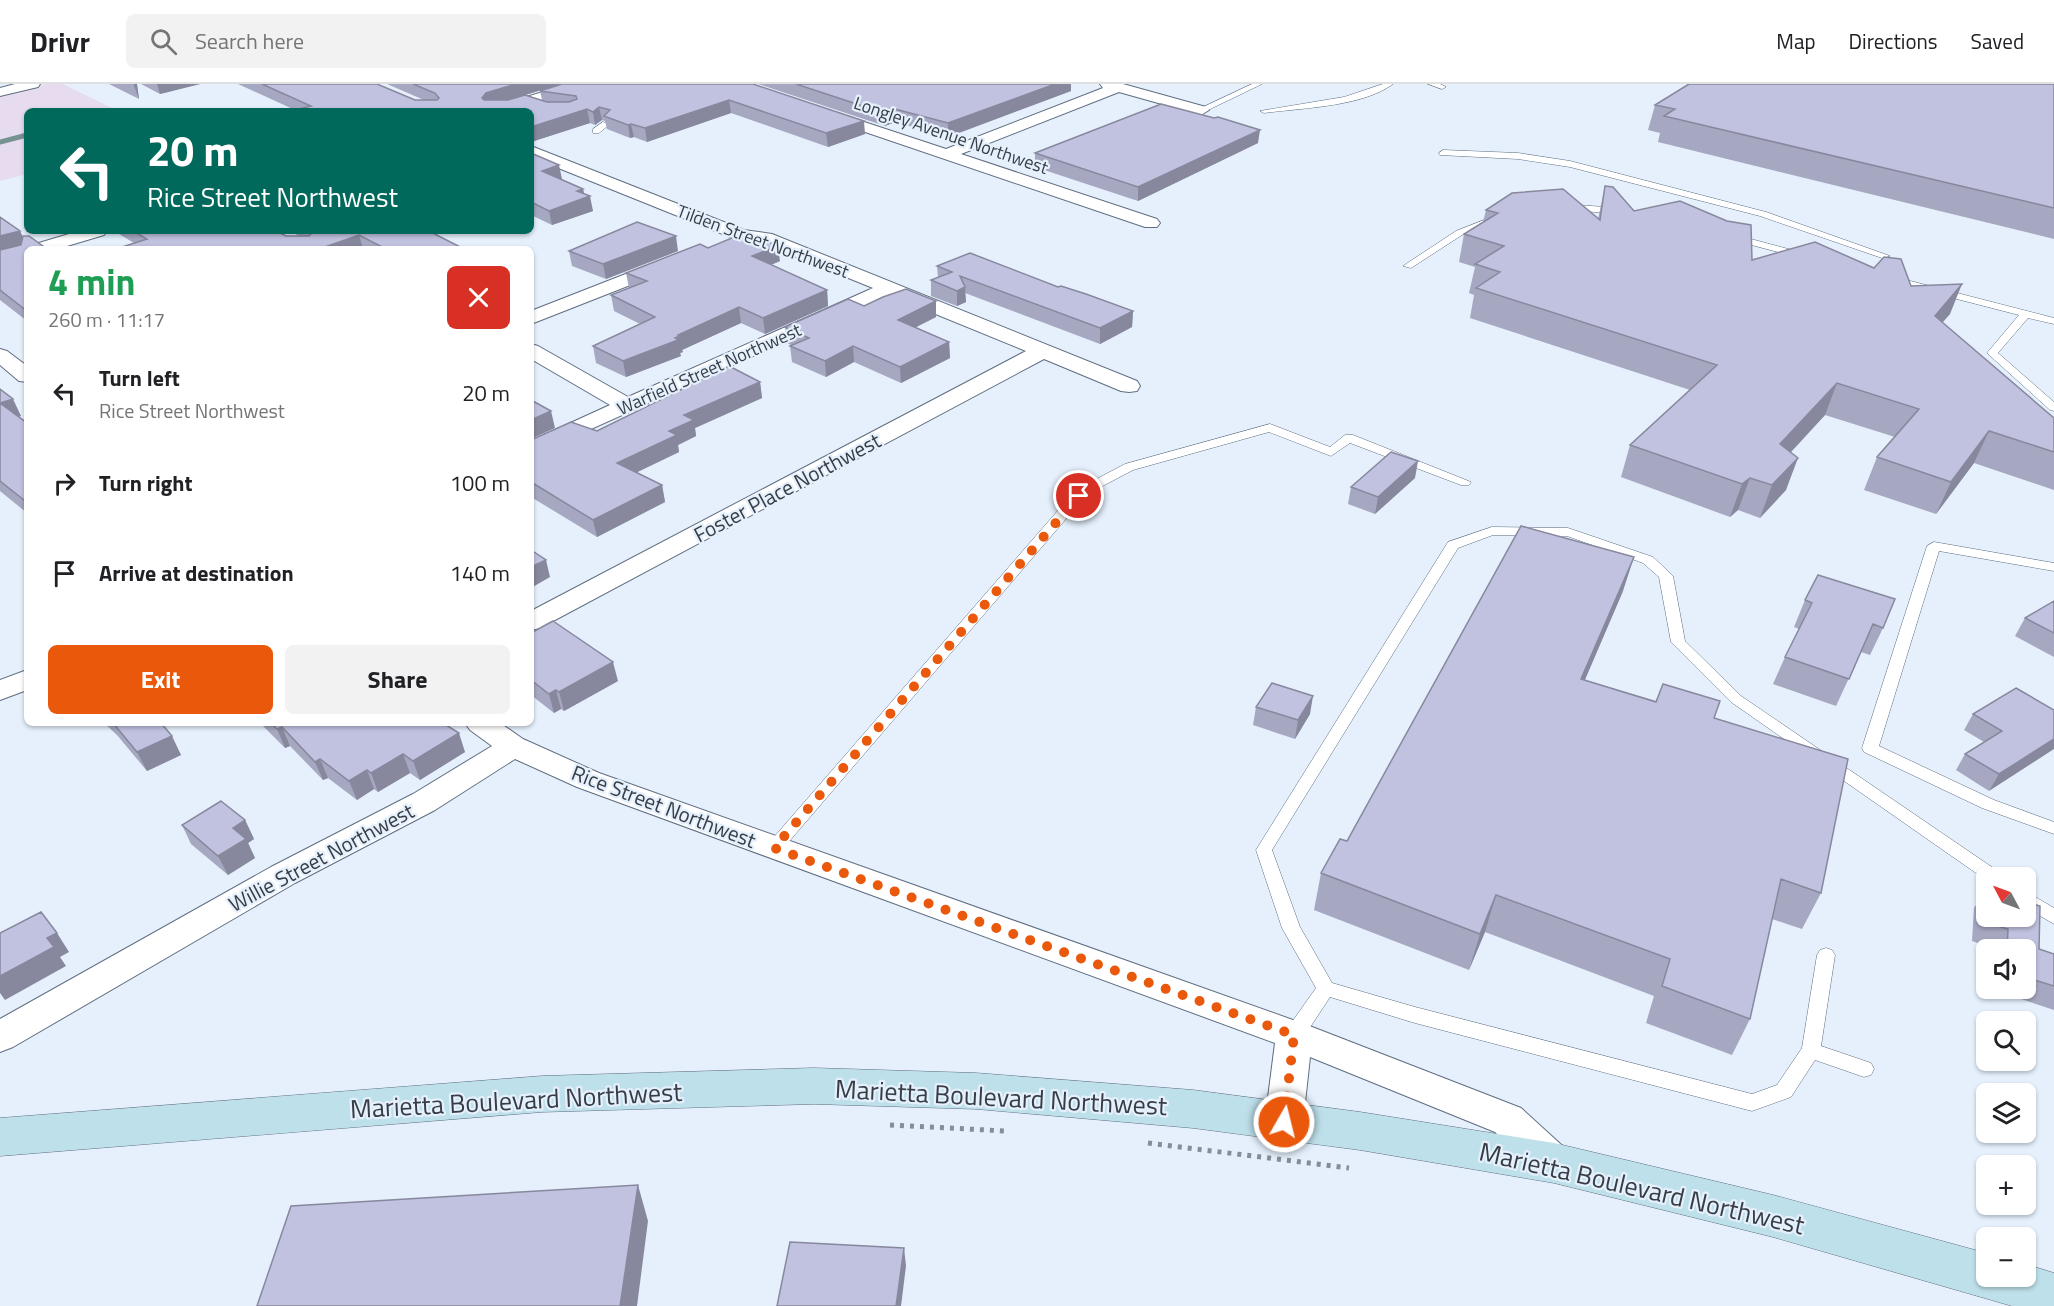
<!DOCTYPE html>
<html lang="en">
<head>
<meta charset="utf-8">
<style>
  body { margin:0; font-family:"Titillium Web",sans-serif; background:#f2f2f2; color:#202124; height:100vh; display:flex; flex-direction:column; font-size:22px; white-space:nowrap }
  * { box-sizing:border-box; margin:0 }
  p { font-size:20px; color:#757577 }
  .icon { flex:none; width:33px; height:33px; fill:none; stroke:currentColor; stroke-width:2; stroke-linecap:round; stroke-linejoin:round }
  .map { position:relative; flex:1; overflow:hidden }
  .panel { position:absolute; left:24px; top:162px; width:510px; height:480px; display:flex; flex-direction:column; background:#fff; border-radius:9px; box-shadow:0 2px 4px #0004 }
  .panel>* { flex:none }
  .banner { position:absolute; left:24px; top:24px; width:510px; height:126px; border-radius:9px; box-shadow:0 2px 4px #0004; background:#00695c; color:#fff; overflow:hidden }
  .needle { width:39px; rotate:311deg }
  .buttons { position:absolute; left:1976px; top:783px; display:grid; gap:12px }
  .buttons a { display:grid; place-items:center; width:60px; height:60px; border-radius:9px; background:#fff; box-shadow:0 2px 4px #0004; font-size:30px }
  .pin { position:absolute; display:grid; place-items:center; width:51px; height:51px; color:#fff; margin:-26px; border:3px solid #fff; border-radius:50%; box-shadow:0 2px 6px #0007 }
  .me { position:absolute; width:66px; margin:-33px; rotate:8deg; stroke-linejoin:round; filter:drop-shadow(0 0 4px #0008) }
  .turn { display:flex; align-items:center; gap:21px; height:126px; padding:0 24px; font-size:27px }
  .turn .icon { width:78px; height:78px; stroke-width:2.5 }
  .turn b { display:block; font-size:42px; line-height:51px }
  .round { display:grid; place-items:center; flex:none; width:63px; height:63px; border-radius:9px; background:#f2f2f2 }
  .overview { display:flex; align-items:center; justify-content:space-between; height:102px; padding:0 24px }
  h1 { font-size:36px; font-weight:700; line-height:45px; color:#1e9e55 }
  .action { display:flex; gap:12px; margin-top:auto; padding:12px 24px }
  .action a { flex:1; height:69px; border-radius:9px; background:#ea580c; color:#fff; font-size:24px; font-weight:700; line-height:69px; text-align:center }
  .action a+a { background:#f2f2f2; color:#202124 }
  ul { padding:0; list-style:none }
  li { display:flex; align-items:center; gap:18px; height:90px; padding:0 24px }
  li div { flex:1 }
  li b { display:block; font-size:22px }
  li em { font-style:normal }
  header { display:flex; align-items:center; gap:36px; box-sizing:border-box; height:84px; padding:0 30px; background:#fff; border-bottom:2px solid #e0e0e0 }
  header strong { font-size:28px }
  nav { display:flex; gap:33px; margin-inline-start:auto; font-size:21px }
  .search { width:420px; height:54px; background:#f2f2f2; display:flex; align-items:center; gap:15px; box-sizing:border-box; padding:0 21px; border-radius:9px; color:#757577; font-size:22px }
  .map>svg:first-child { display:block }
  .green { fill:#e7dcef }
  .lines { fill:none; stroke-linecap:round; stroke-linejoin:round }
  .stream { stroke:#769293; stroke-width:5 }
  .service-casing { stroke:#5e6d80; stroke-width:1 }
  .minor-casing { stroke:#5e6d80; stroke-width:2 }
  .secondary-casing { stroke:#5e6d80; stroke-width:1 }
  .path { stroke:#858e98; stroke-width:5; stroke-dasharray:4 6; stroke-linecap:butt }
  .service { fill:#fff; fill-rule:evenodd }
  .minor { fill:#fff; fill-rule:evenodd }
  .secondary { fill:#bee0ea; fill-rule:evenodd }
  .wall { fill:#a6a7c1 }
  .shaded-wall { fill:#87889d }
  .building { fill:#c1c2e0; stroke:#87889d; stroke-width:1.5 }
  .route { stroke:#ea580c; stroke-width:10; stroke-dasharray:0 18 }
  .labels { text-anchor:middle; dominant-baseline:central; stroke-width:4.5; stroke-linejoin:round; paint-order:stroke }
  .far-street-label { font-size:18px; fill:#363d45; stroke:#e5f0fc }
  .street-label { font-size:21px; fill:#363d45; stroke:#e5f0fc }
  .near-street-label { font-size:26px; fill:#363d45; stroke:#e5f0fc }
</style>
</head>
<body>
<header>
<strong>Drivr</strong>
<div class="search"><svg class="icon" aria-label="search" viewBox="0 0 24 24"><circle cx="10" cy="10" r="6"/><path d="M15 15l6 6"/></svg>Search here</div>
<nav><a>Map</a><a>Directions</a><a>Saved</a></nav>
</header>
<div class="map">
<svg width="2054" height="1222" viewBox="0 0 2054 1222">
  <rect width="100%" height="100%" fill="#e5f0fc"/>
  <!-- green -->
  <path class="green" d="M44 0H63L118 27H27V90L0 97V11Z"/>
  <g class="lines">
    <!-- stream -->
    <path class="stream" d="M0 58 27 51"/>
    <defs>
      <path id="service" d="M1252 0H1262L1204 28 1197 26Z
        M1383 0H1393C1362 23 1301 24 1264 29L1260 27 1344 13Z
        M1428 0H1440L1446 3 1442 5Z
        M603 38 610 40 599 49H593V45Z
        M1443 66 1518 69 1570 77 1766 128 1890 172 1882 174 1760 132 1570 83 1518 75 1440 71 1439 69Z
        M1564 120 1618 124 1623 127 1618 130 1561 125V121Z
        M1502 129 1507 132 1505 134 1462 151 1411 184 1403 182 1456 147Z
        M1732 150 1807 170 1809 172 1804 175 1729 155 1727 153Z
        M1891 192 2054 234V240L2028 234 1998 269 2054 318V327L2050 326 1987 269 2019 231 1887 197V193Z
        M1270 340 1330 363 1345 351H1353L1471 398 1469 401H1461L1350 359 1331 372 1269 348 1133 386 1097 405 1071 429 780 768H768L766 764 768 760 1061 423 1089 399 1125 380Z
        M1492 443 1568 444 1653 473 1673 492 1685 557 1741 612 2002 790 2004 794H1986V796L1731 618 1671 558 1659 493 1643 479 1567 452 1493 451 1458 464 1272 766 1300 843 1332 899 1415 923 1752 1010 1777 1001 1802 964 1817 871 1820 866 1826 864 1832 866 1835 871 1821 962 1871 979 1874 985 1871 991 1864 993 1815 976 1791 1013 1752 1027 1415 939 1330 913 1301 957 1294 959 1287 957 1284 951 1287 945 1316 904 1282 844 1256 766 1448 458Z
        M1934 458 2054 479V487L1939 467 1879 662 1994 716 2054 738V750L1982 724 1864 668 1862 664 1927 462Z
        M2025 807 2054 824V840L2025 823Z"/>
      <path id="minor" d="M15 0H40L38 3 0 12V4Z
        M569 0H591L589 3 511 27H487L490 24Z
        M1100 0H1123L1206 23 1209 26 1201 31 1119 8 961 70 1157 135 1160 139 1157 143H1145L824 34 821 31 829 26 834 28 946 65 1103 4Z
        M531 62 744 146 772 150 1137 297 1140 302 1137 307 1129 308 1121 307 1044 275 540 544 531 546V527L1026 267 889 211 531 372V357L610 321 531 275V260L538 262 628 313 873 204 762 159 735 155 531 73Z
        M79 147H107L104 151 57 165H29L32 161Z
        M664 175 671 177 673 181 671 185 531 240V227Z
        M0 265 7 267 27 282V298L19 297 0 281Z
        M27 586V606L0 616V596Z
        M465 639H500L523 655 599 689 1307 941 1521 1024 1568 1067 1574 1079 1568 1091 1554 1096 1540 1091 1495 1048 1310 973 1303 1037 1297 1049 1284 1053 1271 1049 1265 1037 1275 959 577 703 515 675 435 726 295 799 13 963 0 968V935L271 783 413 710 492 662 470 646Z"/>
      <path id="secondary" d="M814 984 976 989 1193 1006 1360 1028 1554 1059 1773 1111 1986 1169V1192H2025V1180L2054 1189V1222H2012L1773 1153 1554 1099 1360 1066 1193 1044 976 1025 814 1020 542 1028 0 1072V1034L542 992Z"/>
    </defs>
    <!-- service casing -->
    <use href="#service" class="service-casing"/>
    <!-- minor casing -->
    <use href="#minor" class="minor-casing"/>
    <!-- secondary casing -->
    <use href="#secondary" class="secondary-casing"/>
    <!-- path -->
    <path class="path" d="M890 1041 1006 1047
      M1148 1059 1349 1084"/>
    <!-- service -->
    <use href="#service" class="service"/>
    <!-- minor -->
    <use href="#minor" class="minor"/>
    <!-- secondary -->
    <use href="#secondary" class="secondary"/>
  </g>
  <!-- wall -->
  <path class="wall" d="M109 0H137L139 15Z
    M141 0H200L160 10Z
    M238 0H377L415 16H424L387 0H561L509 16H542L540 7 753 0 865 50 828 63 731 29 647 58 634 53 630 54 607 45 605 37 602 36 595 41 590 39 531 58V27L295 26Z
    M758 0H1071V7L948 53 895 38 885 42Z
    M2054 0V155L1658 58 1660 49 1648 46 1655 21Z
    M1214 34 1258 59 1138 117 1035 83V69Z
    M531 69 562 95H561L583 105 584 110 593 127 552 141 531 131Z
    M1605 102 1634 127 1752 176 1911 202 1950 230 1942 238 2054 368V406L1974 379 1936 430 1864 406 1877 373 1895 353 1825 331 1791 368 1786 406 1760 434 1738 426 1730 433 1621 393 1630 361 1690 306 1470 234 1474 211 1469 209 1475 183 1459 178 1464 150 1483 138 1486 126 1598 135Z
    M0 133 20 147 27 165V237L0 216Z
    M114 147H276L286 152H299L289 147H437L432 149 464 165H116L134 159Z
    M708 164 780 177 771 181 827 206 828 222 765 250 741 239 682 266 683 268 680 269 681 272 626 293 596 279 593 262 640 240 614 227 611 211 629 204 626 189Z
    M569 167H678L606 195 572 182Z
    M937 182 1058 203 1133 227 1132 243 1100 260 965 209 966 218 957 222 931 212V196L938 194Z
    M864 222 936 233 915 243 949 258 950 274 901 299 854 278 826 293 792 278 790 262 791 261 787 259 785 243Z
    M760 298 762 314 695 344 696 352 678 361 679 368 637 388 662 401 665 418 597 453 531 413V356L597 347Z
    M0 305 21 332 18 333 27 339V429L0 407Z
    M1415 394 1375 430 1348 420 1351 403Z
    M1623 507 1585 596 1714 634 1821 809 1802 845 1772 835 1750 935 1732 971 1646 939 1654 912 1485 848 1469 886 1314 826 1321 789 1347 757Z
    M1805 516 1883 544 1870 571 1861 568 1836 622 1773 600 1785 573 1799 545 1794 543Z
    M2054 517V573L2015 552 2025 534Z
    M531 549 618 597 564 627 561 625 554 629 531 611Z
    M1256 623 1310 630 1295 655 1253 641Z
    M2054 626 1989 707 1956 686 1965 670 1984 658 1964 646 1973 630Z
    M104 639H161L181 671 147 687 117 651Z
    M260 639H398L465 668 420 696 410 689 378 708 374 705 357 716 328 694 323 696 290 662 285 664Z
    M245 736 254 755 248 759 255 774 228 791 191 760 182 741Z
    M1986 805 2039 865 2054 870V926L1994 906V904H2025V866H1995V865L1972 857 1974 824Z"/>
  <!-- shaded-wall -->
  <path class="shaded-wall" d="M134 0H137L139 15 134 2Z
    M157 0H200L160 10Z
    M516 0H561L489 22 482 14 486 9Z
    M1055 0H1071V7L948 53V39Z
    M729 16 731 29 647 58 645 44Z
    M599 23 602 36 595 41 593 28Z
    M587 25 590 39 531 58V43Z
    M895 25V38L885 42 884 29Z
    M864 37 865 50 828 63 826 49Z
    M631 40 634 53 630 54 628 41Z
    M1260 46 1258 59 1138 117V103Z
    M559 81 562 95 545 101 542 87Z
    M583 105 585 114 590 112 593 127 552 141 549 127 577 107Z
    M20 147 27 161 0 168V152Z
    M359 151 363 165H319Z
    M676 152 678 167 606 195 603 180Z
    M778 162 780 177 754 188 752 172Z
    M1962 200 1950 230 1922 262 1935 232Z
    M965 203 966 218 957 222V207Z
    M827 206 828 222 765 250 763 234Z
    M936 217V233L899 252 898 236Z
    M739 223 741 239 682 266 683 268 680 269 681 272 626 293 623 277 675 254 678 251Z
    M1133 227 1132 243 1100 260V244Z
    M949 258 950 274 901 299 900 283Z
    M853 262 854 278 826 293 825 277Z
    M760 298 762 314 695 344 696 352 678 361 679 368 621 396 617 379 669 347 684 331Z
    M1837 299 1825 331 1768 393 1780 360Z
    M13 315 21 332 9 336 0 319Z
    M551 327 555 344 531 355V336Z
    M1989 347 1974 379 1936 430 1951 398Z
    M1798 374 1786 406 1760 434 1772 401Z
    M1418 377 1415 394 1375 430 1378 413Z
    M1750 394 1738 426 1730 433 1742 400Z
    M662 401 665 418 597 453 593 436Z
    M1634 473 1623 507 1570 630 1581 595Z
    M546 476 550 493 531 504V483Z
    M613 578 618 597 564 627 559 608Z
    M556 606 561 625 554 629 549 610Z
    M1313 612 1310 630 1295 655 1298 636Z
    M282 643 290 662 285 664 277 645Z
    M459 649 465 668 420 696 413 677Z
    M172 652 181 671 147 687 137 668Z
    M2054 655V665L1989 707 1999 690Z
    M403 670 410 689 378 708 371 689Z
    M320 675 328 694 323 696 315 678Z
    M367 686 374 705 357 716 349 697Z
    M245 736 254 755 248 759 255 774 228 791 218 772 233 744Z
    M1496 811 1485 848 1469 886 1480 850Z
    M57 849 69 868 60 873 66 882 5 916 0 909V892L47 854Z
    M638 1101 648 1137 637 1222H620Z
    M904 1164 906 1182 901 1222H896Z"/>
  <!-- building -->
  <path class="building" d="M262 0H377L415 16H437L439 14 435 9 413 0H516L486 9 482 14 484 16H508L525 11 547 18H569L577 15 576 12 540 7 562 0H753L864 37 826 49 729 16 645 44 631 40 628 41 604 32 610 26 599 23 593 28 587 25 531 43V27H291L311 22Z
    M796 0H1055L948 39 895 25 884 29Z
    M1689 0H2054V124L1664 32 1675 25 1655 21Z
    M1161 20 1214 34 1218 33 1260 46 1138 103 1035 69Z
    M531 69 559 81 542 87 583 105 577 107 590 112 549 127 531 118Z
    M1605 102 1613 103 1634 127 1680 117 1727 137 1751 141 1752 176 1815 158 1874 184 1884 173 1901 175 1911 202 1962 200 1935 232 2054 334V368L1989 347 1951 398 1877 373 1919 325 1837 299 1780 360 1798 374 1772 401 1750 394 1742 400 1630 361 1717 281 1476 204 1500 188 1475 180 1504 162 1464 150 1498 129 1486 126 1512 109 1563 105 1600 136Z
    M0 133 20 147 0 152Z
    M637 138 676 152 603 180 569 167Z
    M133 147H276L286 152H309L311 150 309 147H429L464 165H386L359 151 319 165H116L147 155Z
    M746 148 778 162 752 172 827 206 763 234 739 223 678 251 680 252 675 254 678 256 623 277 593 262 655 233 611 211 647 197 626 189 700 160 708 164Z
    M23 152H29L47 165H27V227L0 206V166L21 161Z
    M970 169 1058 203 1061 202 1086 210 1133 227 1100 244 960 192 965 203 957 207 931 196 952 188 937 182Z
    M906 205 936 217 898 236 949 258 900 283 853 262 825 277 790 262 809 254 785 243 848 215 864 222 883 213Z
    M729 282 760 298 684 331 694 336 669 347 677 351 617 379 662 401 593 436 531 398V356L571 338 597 347Z
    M0 305 13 315 0 319 27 339V416H24L0 397Z
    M531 316 551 327 531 336Z
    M1391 368 1418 377 1378 413 1351 403Z
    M1521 442 1634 473 1581 595 1656 618 1663 600 1720 617 1714 634 1848 675 1821 809 1781 795 1750 935 1662 902 1670 875 1496 811 1480 850 1321 789 1340 755 1347 757Z
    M531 466 546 476 531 483Z
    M1818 491 1895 515 1883 544 1873 540 1849 595 1785 573 1812 519 1805 516Z
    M2054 517V549L2025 534Z
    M553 537 613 578 559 608 556 606 549 610 531 596V549Z
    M1272 599 1313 612 1298 636 1256 623Z
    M2016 604 2054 626V655L1999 690 1965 670 2002 647 1973 630Z
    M113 639H161L172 652 137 668Z
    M271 639H398L400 640 402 639H443L459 649 413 677 403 670 371 689 367 686 349 697 320 675 315 678 282 643 277 645Z
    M221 717 245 736 233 744 246 755 218 772 182 741Z
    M1986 805V832H2025V818L2040 822 2039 865 2054 870V902L2025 893V866H2007L2008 845 1983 838Z
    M41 828 57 849 47 854 54 863 0 892V849Z
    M638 1101 620 1222H257L291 1122Z
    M790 1158 904 1164 896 1222H777Z"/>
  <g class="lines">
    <!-- route -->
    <path class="route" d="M1079 412 774 764 1294 951 1284 1038"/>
  </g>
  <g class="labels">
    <!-- far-street labels -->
    <g class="far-street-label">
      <text transform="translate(951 51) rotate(19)">Longley Avenue Northwest</text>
      <text transform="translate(763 157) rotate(20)">Tilden Street Northwest</text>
      <text transform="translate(709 285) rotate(-24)">Warfield Street Northwest</text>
    </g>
    <!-- street labels -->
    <g class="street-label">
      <text transform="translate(787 403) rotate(-28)">Foster Place Northwest</text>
      <text transform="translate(664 722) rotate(21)">Rice Street Northwest</text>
      <text transform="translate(321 773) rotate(-28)">Willie Street Northwest</text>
    </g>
    <!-- near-street labels -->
    <g class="near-street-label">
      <text transform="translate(1001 1013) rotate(3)">Marietta Boulevard Northwest</text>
      <text transform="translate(516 1016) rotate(-3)">Marietta Boulevard Northwest</text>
      <text transform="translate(1642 1104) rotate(13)">Marietta Boulevard Northwest</text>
    </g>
  </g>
</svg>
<div class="buttons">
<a><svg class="needle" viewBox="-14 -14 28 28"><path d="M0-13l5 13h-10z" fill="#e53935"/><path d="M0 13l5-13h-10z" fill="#757577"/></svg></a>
<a><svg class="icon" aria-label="sound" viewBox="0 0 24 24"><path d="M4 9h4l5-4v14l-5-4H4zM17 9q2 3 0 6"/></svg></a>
<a><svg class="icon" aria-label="search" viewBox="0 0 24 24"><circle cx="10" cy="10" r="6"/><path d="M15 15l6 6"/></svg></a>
<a><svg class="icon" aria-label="layers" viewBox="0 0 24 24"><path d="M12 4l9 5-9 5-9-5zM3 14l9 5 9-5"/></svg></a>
<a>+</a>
<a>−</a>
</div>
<div class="pin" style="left:1079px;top:412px;background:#d93025"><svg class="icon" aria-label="arrive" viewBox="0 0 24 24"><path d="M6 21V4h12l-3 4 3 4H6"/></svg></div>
<svg class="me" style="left:1284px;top:1038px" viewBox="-20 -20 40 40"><circle r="17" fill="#ea580c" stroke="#fff" stroke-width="3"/><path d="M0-11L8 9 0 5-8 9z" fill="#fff"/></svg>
<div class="banner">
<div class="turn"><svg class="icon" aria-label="left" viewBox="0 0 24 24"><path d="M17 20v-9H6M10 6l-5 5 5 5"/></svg><div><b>20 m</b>Rice Street Northwest</div></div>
</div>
<section class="panel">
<div class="overview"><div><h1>4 min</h1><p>260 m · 11:17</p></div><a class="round" style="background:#d93025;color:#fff"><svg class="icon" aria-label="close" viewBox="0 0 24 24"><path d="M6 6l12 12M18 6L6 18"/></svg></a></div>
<ul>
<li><svg class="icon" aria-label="left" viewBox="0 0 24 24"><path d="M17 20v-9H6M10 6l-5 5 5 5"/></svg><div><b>Turn left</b><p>Rice Street Northwest</p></div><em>20 m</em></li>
<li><svg class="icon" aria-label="right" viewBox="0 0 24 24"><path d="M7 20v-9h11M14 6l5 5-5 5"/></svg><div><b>Turn right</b></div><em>100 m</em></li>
<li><svg class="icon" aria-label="arrive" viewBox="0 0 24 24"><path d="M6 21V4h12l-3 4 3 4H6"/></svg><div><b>Arrive at destination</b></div><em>140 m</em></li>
</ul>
<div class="action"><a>Exit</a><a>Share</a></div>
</section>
</div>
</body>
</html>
